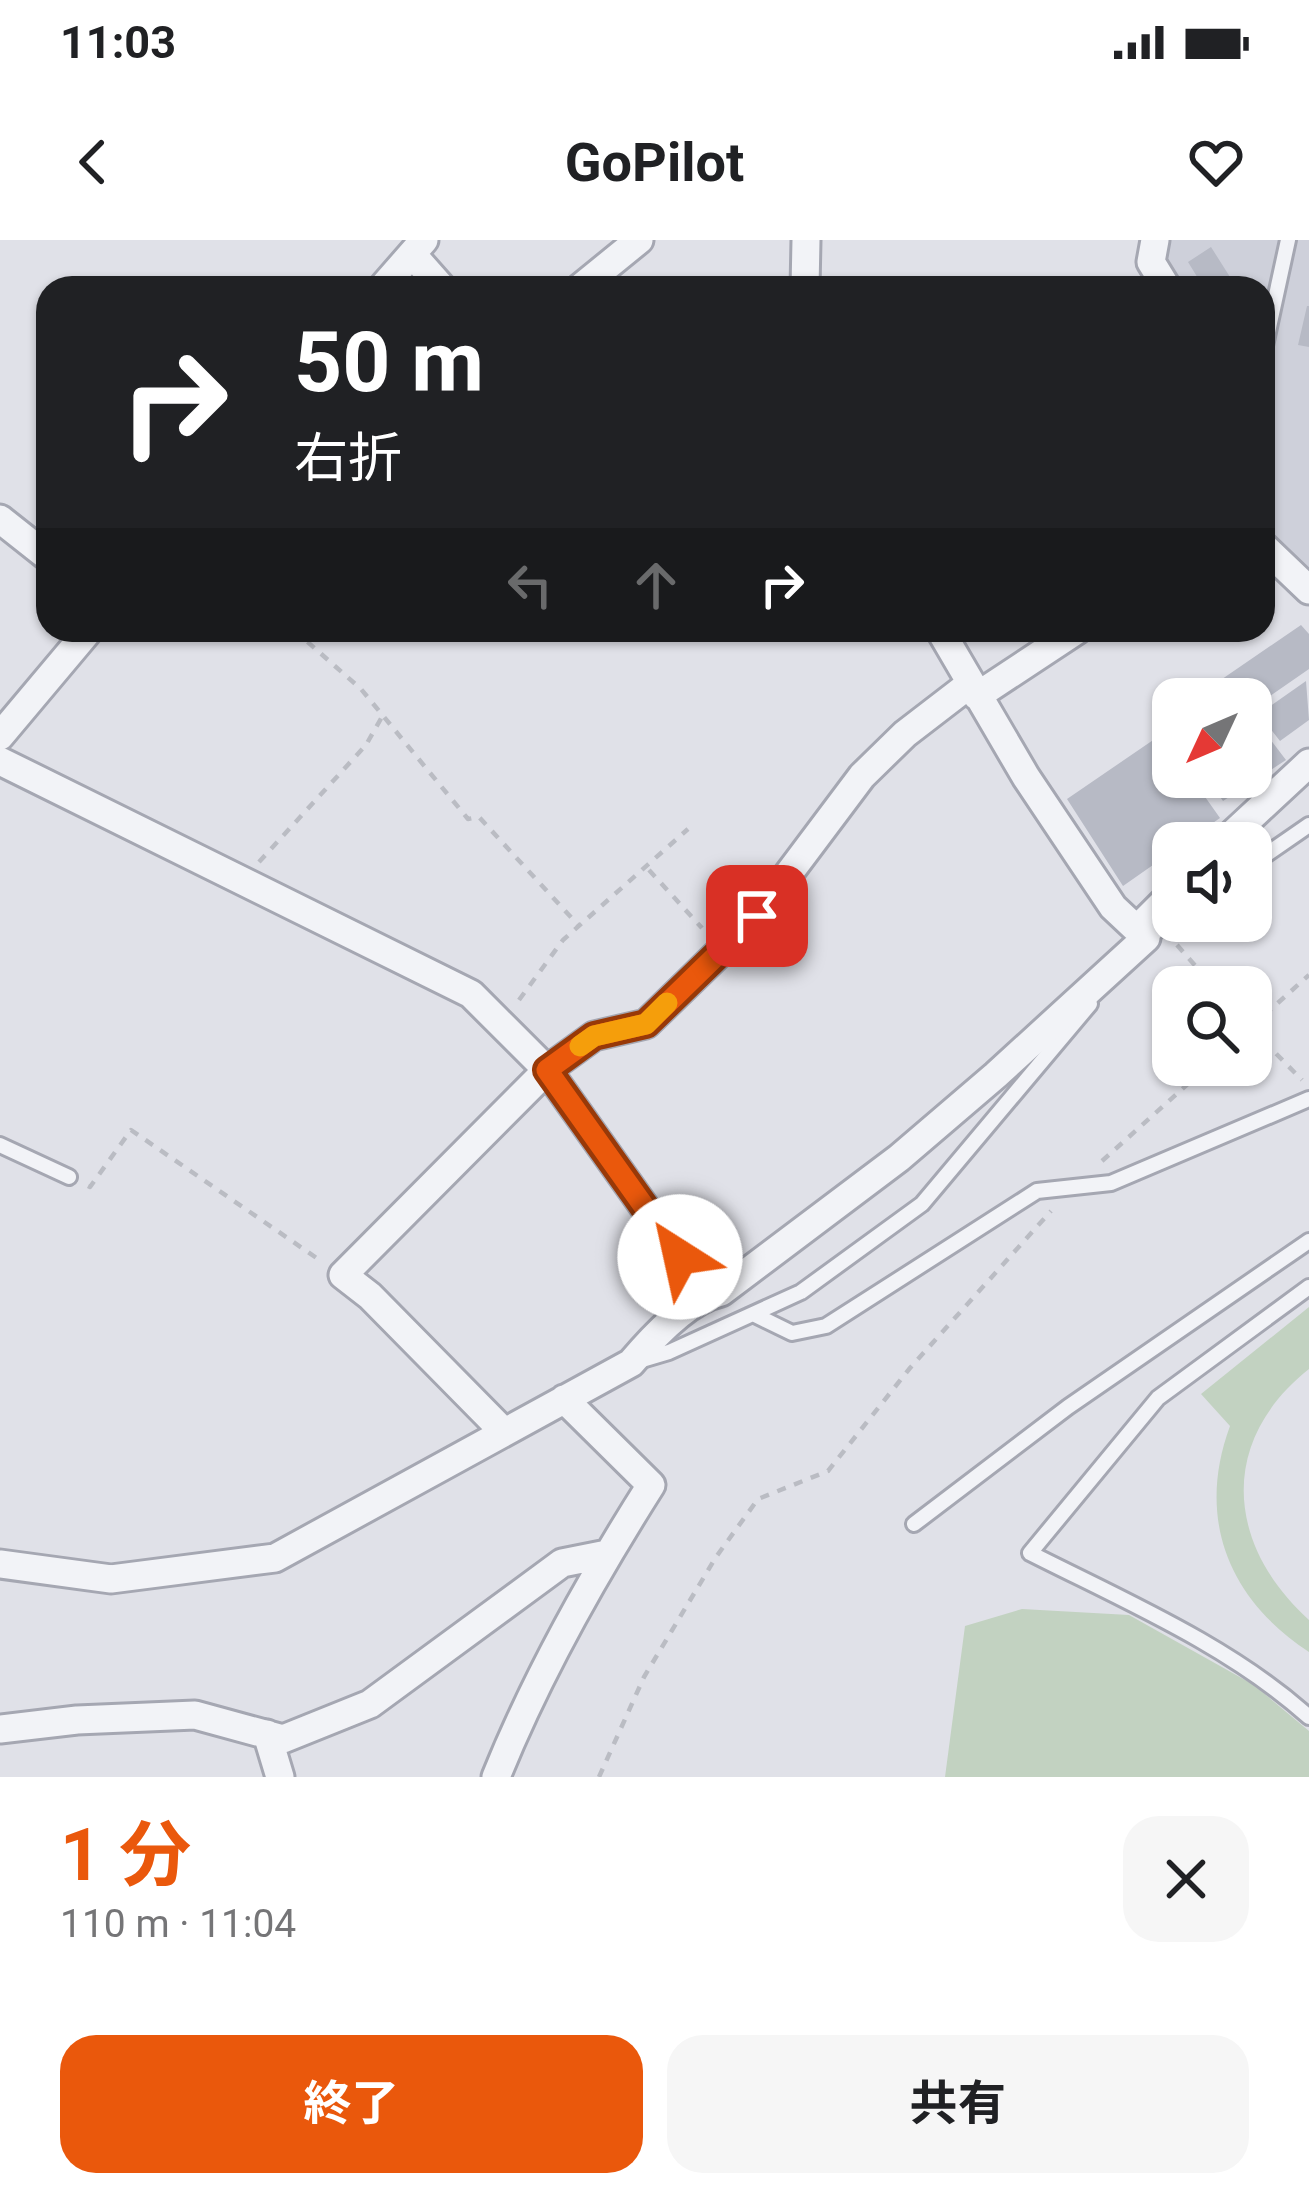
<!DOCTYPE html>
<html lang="ja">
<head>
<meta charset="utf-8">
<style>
  body { margin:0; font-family:Roboto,"Noto Sans JP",sans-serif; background:#f6f6f6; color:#202124; height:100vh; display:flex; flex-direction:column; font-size:45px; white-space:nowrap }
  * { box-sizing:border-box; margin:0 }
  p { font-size:39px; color:#757577 }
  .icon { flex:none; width:66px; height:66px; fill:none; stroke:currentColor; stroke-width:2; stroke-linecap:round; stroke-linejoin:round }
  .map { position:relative; height:1537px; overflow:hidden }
  .drawer { display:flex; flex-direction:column; background:#fff; flex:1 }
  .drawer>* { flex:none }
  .top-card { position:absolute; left:36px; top:36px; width:1239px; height:366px; border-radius:36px; box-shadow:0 3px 9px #0004; background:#202124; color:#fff; overflow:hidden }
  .needle { width:78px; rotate:226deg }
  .fabs { position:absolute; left:1152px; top:438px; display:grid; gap:24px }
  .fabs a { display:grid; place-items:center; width:120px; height:120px; border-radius:24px; background:#fff; box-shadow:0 3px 9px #0004; font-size:60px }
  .pin { position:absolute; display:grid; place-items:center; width:102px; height:102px; color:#fff; margin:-51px; border-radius:24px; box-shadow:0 6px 18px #0006 }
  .me { position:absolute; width:132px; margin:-66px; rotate:325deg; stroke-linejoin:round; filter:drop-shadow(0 0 9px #0008) }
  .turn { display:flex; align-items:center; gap:42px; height:252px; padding:0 60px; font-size:54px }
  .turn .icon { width:156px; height:156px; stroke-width:2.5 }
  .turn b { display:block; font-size:84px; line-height:102px }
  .lanes { display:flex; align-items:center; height:114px; padding:0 60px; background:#0003; justify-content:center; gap:60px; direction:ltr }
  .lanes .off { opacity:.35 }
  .round { display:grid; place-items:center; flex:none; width:126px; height:126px; border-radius:36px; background:#f6f6f6 }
  .head { display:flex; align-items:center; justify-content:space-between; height:204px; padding:0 60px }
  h1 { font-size:72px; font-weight:700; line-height:90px; color:#ea580c }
  .cta { display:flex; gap:24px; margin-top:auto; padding:24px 60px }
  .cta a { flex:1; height:138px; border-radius:36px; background:#ea580c; color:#fff; font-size:48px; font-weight:700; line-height:138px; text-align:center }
  .cta a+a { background:#f6f6f6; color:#202124 }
  .status { display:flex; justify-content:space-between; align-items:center; height:84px; padding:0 60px; background:#fff; direction:ltr }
  .status svg { height:33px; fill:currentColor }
  header { display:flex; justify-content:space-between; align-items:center; height:156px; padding:0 60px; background:#fff; font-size:54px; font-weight:700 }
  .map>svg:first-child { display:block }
  .built { fill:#ced0da }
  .green { fill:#c2d2c1 }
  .building { fill:#b7bac5 }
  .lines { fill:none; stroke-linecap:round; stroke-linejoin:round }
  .lane-casing { stroke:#a5a7b2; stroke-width:20 }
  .street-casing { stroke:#a5a7b2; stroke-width:33 }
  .path { stroke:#babcc3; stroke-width:4.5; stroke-dasharray:9 9; stroke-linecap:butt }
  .lane { stroke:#f2f3f7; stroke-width:14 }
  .street { stroke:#f2f3f7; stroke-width:27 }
  .route-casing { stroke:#983908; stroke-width:30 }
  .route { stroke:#ea580c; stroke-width:21 }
  .slow { stroke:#f59e0b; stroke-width:21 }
</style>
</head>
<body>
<div class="status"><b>11:03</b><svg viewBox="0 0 49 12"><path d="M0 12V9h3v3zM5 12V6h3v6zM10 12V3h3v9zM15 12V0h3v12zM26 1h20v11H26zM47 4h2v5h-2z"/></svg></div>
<header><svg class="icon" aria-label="back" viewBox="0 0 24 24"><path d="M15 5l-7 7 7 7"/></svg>GoPilot<svg class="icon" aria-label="heart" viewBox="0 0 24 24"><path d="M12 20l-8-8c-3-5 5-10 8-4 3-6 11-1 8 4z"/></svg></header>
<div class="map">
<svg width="1309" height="1537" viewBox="0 0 1309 1537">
  <rect width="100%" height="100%" fill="#e0e1e8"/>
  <!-- built -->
  <path class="built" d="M1162 0H1309V337L1263 283V48H1178L1158 19Z"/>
  <!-- green -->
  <path class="green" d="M1309 1067V1129C1218 1201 1226 1305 1309 1380V1412C1228 1359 1196 1278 1230 1186L1201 1154Z
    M1022 1369 1129 1375 1254 1445 1309 1491V1537H945L965 1386Z"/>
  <!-- building -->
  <path class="building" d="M1211 7 1237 48H1204L1188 22Z
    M1307 66H1309V107L1298 105Z
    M1301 385 1309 394V429L1251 469V459H1193Z
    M1306 441 1309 480 1280 501 1259 474Z
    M1162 494 1173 510V537H1191L1220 578 1184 603H1173V611L1123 646 1067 559Z
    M1270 499 1286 520 1223 561 1206 537H1251V513Z"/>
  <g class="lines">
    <defs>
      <path id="lane" d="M1263 115 1288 0
        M1251 625 1309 585
        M1143 701 1173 679
        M0 905 69 937
        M1309 1047 1158 1158 1030 1313C1125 1361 1230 1406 1309 1477
        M753 1074 792 1093 826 1086 1037 951 1111 943 1309 859
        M642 1120 669 1112 801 1052 922 964 1090 764
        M914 1284 1068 1167 1309 1001"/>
      <path id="street" d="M1155 0 1151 22 1167 48
        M412 14 442 48
        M382 48 424 0
        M580 48 639 0
        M805 48 806 0
        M0 279 48 317
        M1263 306 1309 350
        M977 456 1077 390
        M0 496 89 390
        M0 521 471 754 547 830 707 1055
        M1223 603 1309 523
        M1137 689 1173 653
        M503 1191 370 1056 343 1035 547 830 594 796 646 784 757 676 862 536 905 494 970 444
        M0 1324 111 1339 275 1318 631 1123C653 1097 688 1059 721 1052L899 918 996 835 1146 698 1113 667 1026 537 940 390
        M0 1489 77 1480 195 1475 283 1499 370 1464 562 1323 607 1314
        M267 1494 280 1537
        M496 1537C537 1435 592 1338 651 1245L564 1159"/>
    </defs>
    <!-- lane casing -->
    <use href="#lane" class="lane-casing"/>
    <!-- street casing -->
    <use href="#street" class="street-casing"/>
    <!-- path -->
    <path class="path" d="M294 390 361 449 468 579 479 577 579 686
      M259 622 366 505 383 475
      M649 630 702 688
      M1177 705 1214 747
      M519 760 563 700 688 589
      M1251 787 1309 735
      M1251 788 1302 840
      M1102 921 1209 825
      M88 946 90 947 131 890 318 1019
      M599 1537 644 1437 716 1317 758 1259 828 1231 910 1128 1051 971"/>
    <!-- lane -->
    <use href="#lane" class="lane"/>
    <!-- street -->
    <use href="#street" class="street"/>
  </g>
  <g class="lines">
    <defs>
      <path id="route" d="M680 1017 547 830 594 796 646 784 757 676"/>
    </defs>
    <!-- route casing -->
    <use href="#route" class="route-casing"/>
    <!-- route -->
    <use href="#route" class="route"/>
    <!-- slow -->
    <path class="slow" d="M580 806 594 796 646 784 667 763"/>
  </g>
</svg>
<div class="fabs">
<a><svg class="needle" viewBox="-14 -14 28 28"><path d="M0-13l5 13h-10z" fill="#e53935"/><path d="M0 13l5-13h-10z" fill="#757577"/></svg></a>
<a><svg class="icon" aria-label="sound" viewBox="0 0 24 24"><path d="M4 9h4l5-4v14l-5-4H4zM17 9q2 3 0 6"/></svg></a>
<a><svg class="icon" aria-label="search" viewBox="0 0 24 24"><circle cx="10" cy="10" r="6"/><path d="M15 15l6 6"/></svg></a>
</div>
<div class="pin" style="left:757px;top:676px;background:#d93025"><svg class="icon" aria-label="arrive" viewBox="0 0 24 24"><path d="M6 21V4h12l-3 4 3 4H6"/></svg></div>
<svg class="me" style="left:680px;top:1017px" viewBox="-20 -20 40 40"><circle r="19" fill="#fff"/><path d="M0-13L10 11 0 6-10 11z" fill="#ea580c"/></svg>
<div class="top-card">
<div class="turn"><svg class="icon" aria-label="right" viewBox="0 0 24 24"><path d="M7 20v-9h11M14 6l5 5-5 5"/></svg><div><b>50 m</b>右折</div></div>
<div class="lanes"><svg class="icon off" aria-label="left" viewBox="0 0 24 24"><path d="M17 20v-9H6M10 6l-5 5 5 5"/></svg><svg class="icon off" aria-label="ahead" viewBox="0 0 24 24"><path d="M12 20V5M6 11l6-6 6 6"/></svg><svg class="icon" aria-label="right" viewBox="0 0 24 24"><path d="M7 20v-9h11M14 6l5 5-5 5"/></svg></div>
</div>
</div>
<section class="drawer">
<div class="head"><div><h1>1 分</h1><p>110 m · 11:04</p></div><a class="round"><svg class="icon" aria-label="close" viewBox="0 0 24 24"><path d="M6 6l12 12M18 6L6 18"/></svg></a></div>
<div class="cta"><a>終了</a><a>共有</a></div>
</section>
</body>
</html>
